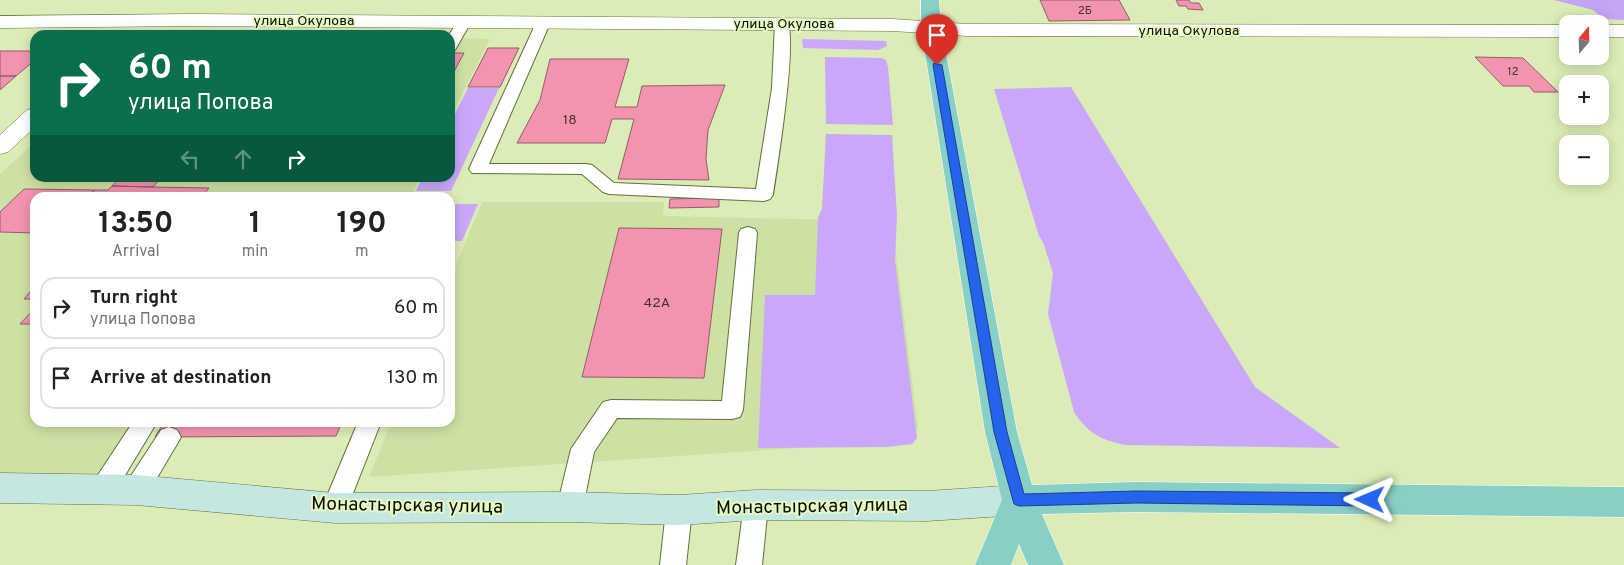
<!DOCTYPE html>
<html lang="en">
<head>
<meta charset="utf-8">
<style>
  body { margin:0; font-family:Overpass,sans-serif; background:#f2f2f2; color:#222; height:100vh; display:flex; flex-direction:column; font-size:19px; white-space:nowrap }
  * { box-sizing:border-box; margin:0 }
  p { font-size:16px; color:#767676 }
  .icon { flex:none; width:28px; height:28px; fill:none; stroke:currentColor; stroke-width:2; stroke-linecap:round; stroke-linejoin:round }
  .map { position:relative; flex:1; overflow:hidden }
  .panel { position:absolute; left:30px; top:192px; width:425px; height:235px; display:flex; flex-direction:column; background:#fff; border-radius:15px; box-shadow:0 2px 12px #0003 }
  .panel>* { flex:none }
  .banner { position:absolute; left:30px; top:30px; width:425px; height:152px; border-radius:15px; box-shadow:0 2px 12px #0003; background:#0b6e4f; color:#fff; overflow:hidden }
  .needle { width:32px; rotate:19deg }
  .tools { position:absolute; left:1559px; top:15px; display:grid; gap:10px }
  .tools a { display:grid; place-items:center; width:50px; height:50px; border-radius:10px; background:#fff; box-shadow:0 2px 12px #0003; font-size:25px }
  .pin { position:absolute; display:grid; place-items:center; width:42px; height:42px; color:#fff; margin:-51px -21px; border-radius:50% 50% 50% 0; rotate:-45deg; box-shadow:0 0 5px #0007 }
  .pin .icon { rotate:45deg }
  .me { position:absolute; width:55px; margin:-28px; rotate:271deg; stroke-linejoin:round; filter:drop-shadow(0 0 4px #0008) }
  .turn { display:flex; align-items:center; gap:18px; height:105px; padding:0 15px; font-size:22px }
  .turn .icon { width:65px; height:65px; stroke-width:2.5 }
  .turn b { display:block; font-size:35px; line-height:42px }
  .lanes { display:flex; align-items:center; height:48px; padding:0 15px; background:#0003; justify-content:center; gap:25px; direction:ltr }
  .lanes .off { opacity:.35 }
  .eta { display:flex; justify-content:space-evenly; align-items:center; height:85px; text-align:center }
  .eta b { font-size:30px; font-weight:700; line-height:35px }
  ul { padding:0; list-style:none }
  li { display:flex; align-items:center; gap:15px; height:62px; margin:0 10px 8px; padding:0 5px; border:2px solid #e0e0e0; border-radius:15px }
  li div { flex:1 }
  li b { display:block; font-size:19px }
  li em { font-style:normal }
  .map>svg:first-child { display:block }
  .built { fill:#cee1a4 }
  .green { fill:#c9a8fb }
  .forest { fill:#c4a4f5 }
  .building { fill:#f394af; stroke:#925c6b }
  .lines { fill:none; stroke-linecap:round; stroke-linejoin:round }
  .service-casing { stroke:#62703f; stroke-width:2 }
  .minor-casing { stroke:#62703f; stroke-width:1 }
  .secondary-casing { stroke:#62703f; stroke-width:1 }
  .primary-casing { stroke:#fff; stroke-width:1 }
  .service { fill:#fff; fill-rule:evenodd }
  .minor { fill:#fff; fill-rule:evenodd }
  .secondary { fill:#c4e7e2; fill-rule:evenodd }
  .primary { fill:#88cfc5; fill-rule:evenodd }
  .route { fill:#2563eb; stroke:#184099 }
  .labels { text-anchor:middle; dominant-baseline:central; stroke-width:4; stroke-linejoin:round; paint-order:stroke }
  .far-number-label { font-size:11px; fill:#44302c }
  .far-street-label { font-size:14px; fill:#090e00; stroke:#e8fac3 }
  .number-label { font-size:14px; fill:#44302c }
  .near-street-label { font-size:19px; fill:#090e00; stroke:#e8fac3 }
</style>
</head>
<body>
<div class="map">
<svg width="1624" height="565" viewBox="0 0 1624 565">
  <rect width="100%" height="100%" fill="#dbecb6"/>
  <!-- built -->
  <path class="built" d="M450 38 490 39 450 118Z
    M35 142V178H420L410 197 35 198V422L137 423 101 476H0V174Z
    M482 202H664L663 216 892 221 918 427 915 438 900 441 369 477 391 423 450 422V280Z"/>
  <!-- green -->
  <path class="green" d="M802 39 886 41 887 46 878 50 803 48Z
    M825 57 882 58 886 60 888 67 893 125 826 124Z
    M1071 87 1255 387 1340 448 1125 445C1099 439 1089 434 1074 412L1048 314 1053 273 1043 242 1039 236 994 89Z
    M468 88H499L451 191H416L422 178H450V124Z
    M826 134 892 135 897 216 895 260 917 438 912 444 887 447 758 448 765 295H815L818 218 822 208Z
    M450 204H478L462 241H450Z"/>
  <!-- forest -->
  <path class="forest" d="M1554 0H1624V20L1604 19 1593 10Z"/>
  <!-- building -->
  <path class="building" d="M1040 0H1119L1130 20 1049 21Z
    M1176 0H1189L1191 3H1199L1203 10 1188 9 1186 6H1179Z
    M488 48H519L500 87H468Z
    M0 51H35V60L16 76H0Z
    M450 53H464L450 79Z
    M1475 57 1523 58 1558 92H1534L1529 86H1503Z
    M550 59H629L615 107H637L642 86 725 85 708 130 706 159 709 180 618 179 634 119H612L605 143H517L540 100Z
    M0 76H16L0 90Z
    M119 178H161L153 187 112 186Z
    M112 186 153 187 209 188 201 198H87L94 190H108Z
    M24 189 94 190 87 198H35V233L0 232V212Z
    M719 198V207L669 208 670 199Z
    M619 228 722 229 704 378 582 377Z
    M35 286V299H24Z
    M35 308V324H20Z
    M164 422H342L336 436 155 437Z"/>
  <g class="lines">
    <defs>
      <path id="service" d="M464 18 469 19 471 22 455 50 450 51 449 35 459 19Z
        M543 19 548 20 550 23 489 164H586L592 165 614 183 756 189 772 88 775 24 777 21H787C798 39 777 168 773 195L770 199 764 201 609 194 603 192 582 174 472 173 469 169 536 23 538 20Z
        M748 227 755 229 757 233 743 410 740 417 732 419 617 418 594 452 583 507 579 515 570 518 561 515 557 507 571 449 603 402 611 400 722 401 739 233 741 229Z
        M133 422H157L112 497 103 500 94 497 91 489 94 481Z
        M358 422H381L344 516 335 519 326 516 322 508Z
        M169 427 177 430 181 437 177 444 145 498 136 501 127 498 124 490 127 482 161 430Z
        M756 494 765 497 768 505 762 565H736L744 505 747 497Z
        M679 499 688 502 692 510 686 565H660L666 510 670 502Z"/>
      <path id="minor" d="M192 14 893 19 967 24 1568 25V37L967 36 893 31 192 26 0 28V16Z
        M1600 25H1624V37H1600Z
        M35 108V127L8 152 0 154V135L27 110Z"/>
      <path id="secondary" d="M0 473 136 475 335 493 570 492 679 495 756 490 927 491 1019 485 1031 489 1036 500 1031 511 1019 515 927 521 756 520 679 525 570 522 335 523 136 505 0 503Z"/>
      <path id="primary" d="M921 0H939L941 27 1017 432 1032 485 1136 482 1624 487V517L1136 512 1042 514 1064 565H1028L1019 544 1011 565H975L1002 500 985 432 921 27Z"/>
    </defs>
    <!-- service casing -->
    <use href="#service" class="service-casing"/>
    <!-- minor casing -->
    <use href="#minor" class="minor-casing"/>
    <!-- secondary casing -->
    <use href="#secondary" class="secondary-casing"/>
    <!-- primary casing -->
    <use href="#primary" class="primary-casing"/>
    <!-- service -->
    <use href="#service" class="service"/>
    <!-- minor -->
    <use href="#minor" class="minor"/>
    <!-- secondary -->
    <use href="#secondary" class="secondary"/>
    <!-- primary -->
    <use href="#primary" class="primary"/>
  </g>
  <!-- route -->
  <path class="route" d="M934 63 942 65 1007 432 1024 494 1136 491 1370 493 1375 495 1377 500 1375 504 1370 506 1136 503 1019 506 1014 504 994 432 933 65Z"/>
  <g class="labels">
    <!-- far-number labels -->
    <g class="far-number-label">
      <text x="1085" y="11">2Б</text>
      <text x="1513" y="72">12</text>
    </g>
    <!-- far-street labels -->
    <g class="far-street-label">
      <text x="304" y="21">улица Окулова</text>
      <text x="784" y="24">улица Окулова</text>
      <text x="1189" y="31">улица Окулова</text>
    </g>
    <!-- number labels -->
    <g class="number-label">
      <text x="570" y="120">18</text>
      <text x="657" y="303">42А</text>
    </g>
    <!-- near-street labels -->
    <g class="near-street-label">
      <text transform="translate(407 506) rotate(1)">Монастырская улица</text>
      <text transform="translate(812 507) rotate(-1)">Монастырская улица</text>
    </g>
  </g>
</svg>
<div class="tools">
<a><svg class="needle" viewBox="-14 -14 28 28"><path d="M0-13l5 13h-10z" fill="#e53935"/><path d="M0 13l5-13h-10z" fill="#767676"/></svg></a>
<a>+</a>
<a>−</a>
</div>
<div class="pin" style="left:937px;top:65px;background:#d93025"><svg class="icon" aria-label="arrive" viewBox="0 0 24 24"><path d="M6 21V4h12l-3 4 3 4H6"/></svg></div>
<svg class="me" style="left:1370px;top:500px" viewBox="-20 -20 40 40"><path d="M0-17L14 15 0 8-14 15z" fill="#2563eb" stroke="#fff" stroke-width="4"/></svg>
<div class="banner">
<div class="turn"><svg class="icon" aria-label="right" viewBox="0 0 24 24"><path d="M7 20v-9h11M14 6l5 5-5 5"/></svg><div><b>60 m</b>улица Попова</div></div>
<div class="lanes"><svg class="icon off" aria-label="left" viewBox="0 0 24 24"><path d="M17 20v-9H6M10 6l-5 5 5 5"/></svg><svg class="icon off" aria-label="ahead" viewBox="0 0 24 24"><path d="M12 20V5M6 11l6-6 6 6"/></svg><svg class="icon" aria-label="right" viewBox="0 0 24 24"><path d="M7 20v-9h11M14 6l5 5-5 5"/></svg></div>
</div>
<section class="panel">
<div class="eta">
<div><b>13:50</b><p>Arrival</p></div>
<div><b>1</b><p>min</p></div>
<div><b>190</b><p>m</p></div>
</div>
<ul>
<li><svg class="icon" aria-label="right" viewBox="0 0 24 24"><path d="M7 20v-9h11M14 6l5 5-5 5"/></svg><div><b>Turn right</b><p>улица Попова</p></div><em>60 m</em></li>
<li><svg class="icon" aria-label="arrive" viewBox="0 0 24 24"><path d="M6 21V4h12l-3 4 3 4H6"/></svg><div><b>Arrive at destination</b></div><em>130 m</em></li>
</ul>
</section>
</div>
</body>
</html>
